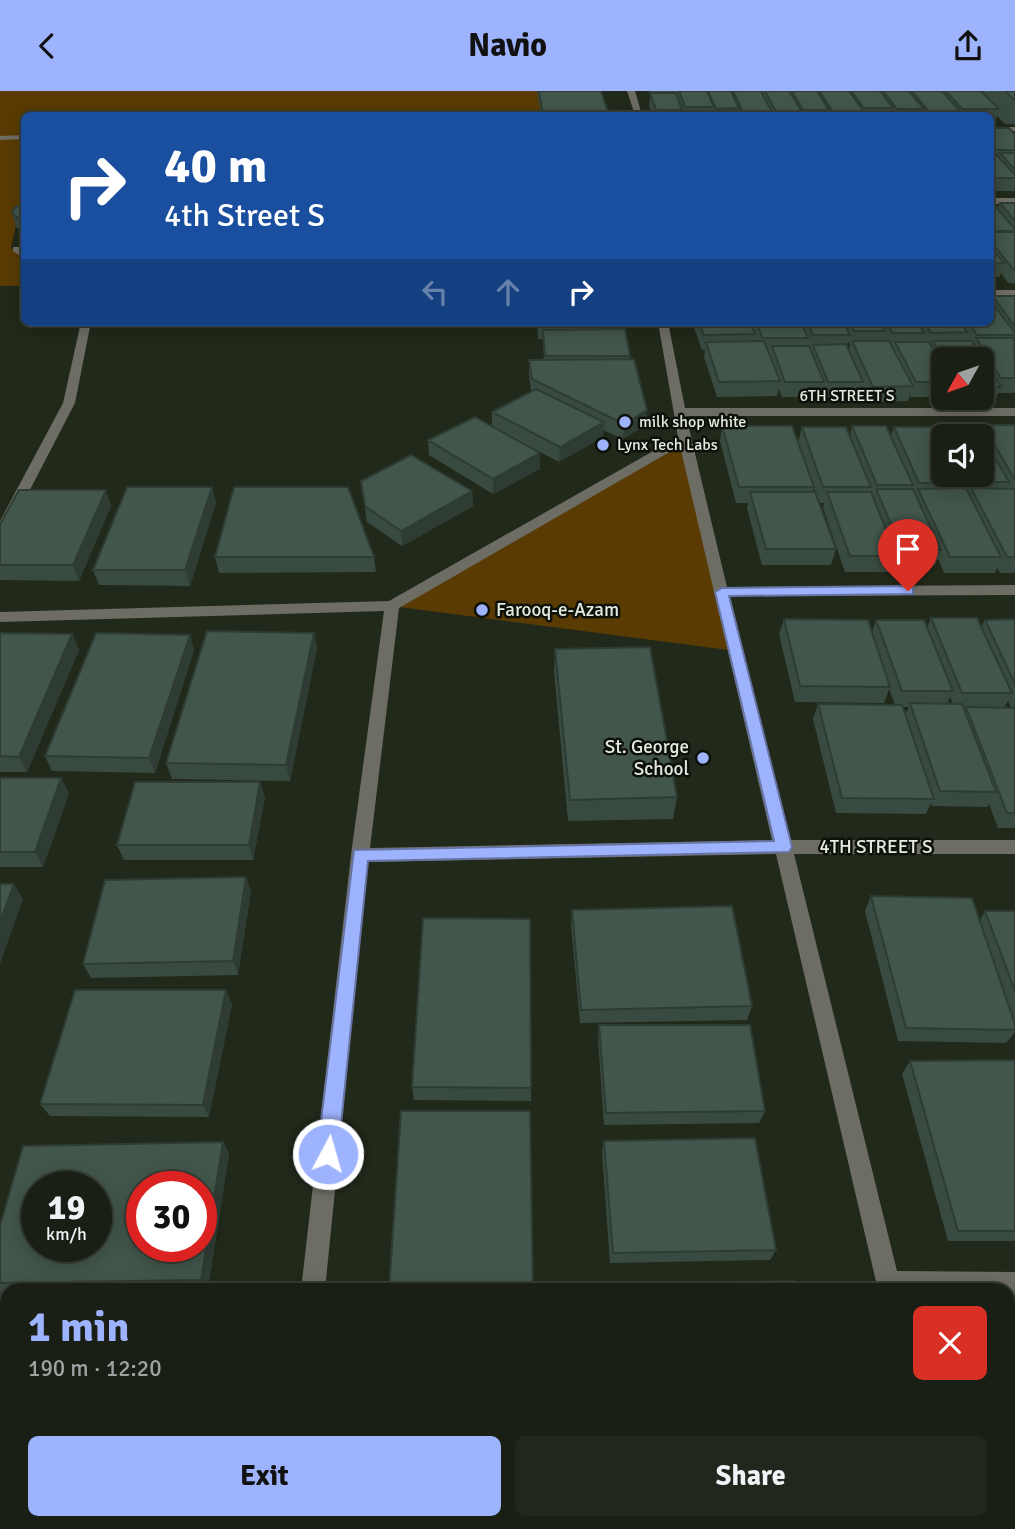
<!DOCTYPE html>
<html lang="en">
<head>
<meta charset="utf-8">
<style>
  body { margin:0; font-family:Signika,sans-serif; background:#22271d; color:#f1f3f6; height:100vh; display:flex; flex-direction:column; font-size:26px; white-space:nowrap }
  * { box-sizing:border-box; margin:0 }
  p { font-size:23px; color:#9fa2a0 }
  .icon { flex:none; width:38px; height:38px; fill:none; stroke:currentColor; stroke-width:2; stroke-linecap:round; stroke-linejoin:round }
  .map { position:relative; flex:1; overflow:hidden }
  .panel { position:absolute; left:0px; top:1192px; width:1015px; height:247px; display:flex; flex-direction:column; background:#191f14; border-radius:21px 21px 0 0; box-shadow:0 4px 18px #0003,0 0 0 2px #373d34 }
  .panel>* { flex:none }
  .hud { position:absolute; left:21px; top:21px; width:973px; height:214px; border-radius:10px; box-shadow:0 4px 18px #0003,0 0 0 2px #373d34; background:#1a4fa0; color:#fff; overflow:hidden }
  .needle { width:46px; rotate:230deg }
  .controls { position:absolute; left:931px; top:256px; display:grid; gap:14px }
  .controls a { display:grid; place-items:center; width:63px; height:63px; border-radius:10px; background:#191f14; box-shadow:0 4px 18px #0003,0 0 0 2px #373d34; font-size:35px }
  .speed { position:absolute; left:21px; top:1080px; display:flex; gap:14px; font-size:35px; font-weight:700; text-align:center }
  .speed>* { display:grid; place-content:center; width:91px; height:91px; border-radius:50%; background:#191f14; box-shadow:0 4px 18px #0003,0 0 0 2px #373d34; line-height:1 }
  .speed small { font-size:18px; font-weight:400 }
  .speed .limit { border:10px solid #d22; background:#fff; color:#111 }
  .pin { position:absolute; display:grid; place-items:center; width:60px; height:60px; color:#fff; margin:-72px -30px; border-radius:50% 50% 50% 0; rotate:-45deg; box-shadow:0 0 7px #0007 }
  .pin .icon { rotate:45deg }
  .me { position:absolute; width:77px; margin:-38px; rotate:6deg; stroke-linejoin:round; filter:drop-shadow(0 0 5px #0008) }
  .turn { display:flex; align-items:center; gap:24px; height:147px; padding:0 28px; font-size:32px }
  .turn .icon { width:91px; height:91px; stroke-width:2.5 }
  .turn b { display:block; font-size:49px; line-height:60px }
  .lanes { display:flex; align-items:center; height:66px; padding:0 28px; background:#0003; justify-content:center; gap:35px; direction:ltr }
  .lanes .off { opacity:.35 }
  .round { display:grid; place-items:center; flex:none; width:74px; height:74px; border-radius:10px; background:#22271d }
  .summary { display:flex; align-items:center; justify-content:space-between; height:119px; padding:0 28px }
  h1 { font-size:42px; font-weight:700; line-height:52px; color:#9eb3fd }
  .cta { display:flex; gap:14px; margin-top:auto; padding:14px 28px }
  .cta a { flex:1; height:80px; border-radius:10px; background:#9eb3fd; color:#111; font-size:28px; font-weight:700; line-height:80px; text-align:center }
  .cta a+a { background:#22271d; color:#f1f3f6 }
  header { display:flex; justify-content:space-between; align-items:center; height:91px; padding:0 28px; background:#9eb3fd; color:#111; font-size:32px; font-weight:700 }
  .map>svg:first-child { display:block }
  .green { fill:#593b03 }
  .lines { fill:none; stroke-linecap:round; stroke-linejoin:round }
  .minor { fill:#6d6d64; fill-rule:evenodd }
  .wall { fill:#394a40; fill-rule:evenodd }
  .shaded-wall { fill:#2e3c34 }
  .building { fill:#42564b; stroke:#2e3c34; stroke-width:2; fill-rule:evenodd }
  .route { fill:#9eb3fd; stroke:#6774a4; stroke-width:2 }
  .poi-dot { fill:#9eb3fd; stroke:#0d110a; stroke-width:2.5 }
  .labels { text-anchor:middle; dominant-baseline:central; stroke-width:5; stroke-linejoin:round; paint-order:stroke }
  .far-street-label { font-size:16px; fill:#e5ebe1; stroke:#0d110a }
  .far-poi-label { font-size:16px; fill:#e5ebe1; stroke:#0d110a; text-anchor:start }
  .poi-label { font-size:19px; fill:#e5ebe1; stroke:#0d110a; text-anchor:start }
  .street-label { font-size:19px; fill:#e5ebe1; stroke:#0d110a }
</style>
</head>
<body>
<header><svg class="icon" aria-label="back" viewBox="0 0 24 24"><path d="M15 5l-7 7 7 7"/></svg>Navio<svg class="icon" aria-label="share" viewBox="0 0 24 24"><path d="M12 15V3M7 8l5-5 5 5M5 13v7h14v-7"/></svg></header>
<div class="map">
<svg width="1015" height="1438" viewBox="0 0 1015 1438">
  <rect width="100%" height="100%" fill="#21291a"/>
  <!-- green -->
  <path class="green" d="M0 0H543L547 24H24V127L17 129 11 157 24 170V195H0Z
    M684 347 736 560 392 515Z"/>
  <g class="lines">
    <!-- minor -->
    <path class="minor" d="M627 0H635L642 24H635Z
      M990 36H1015V40H990Z
      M24 44V48L0 49V45Z
      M990 107H1015V113H990Z
      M13 156H19L24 160V168L13 160Z
      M990 199H1015V205H990Z
      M81 231H91L75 312 7 443 0 447V430L63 312Z
      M658 231H668L685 317H1015V325H686L727 496 1015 494V504L730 505 790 749H1015V763H794L897 1180 1015 1181V1205H1008V1199H878L776 763 368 771 325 1199H301L351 764 384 520 0 531V521L389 510 678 346ZM680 355 772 749 370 757 399 517Z
      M274 1432H302L301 1438H273Z
      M932 1432H960L962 1438H934Z"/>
  </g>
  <!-- wall -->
  <path class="wall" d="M537 0H601L609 24H541Z
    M650 0H1015V33H1005L997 25 995 30H990V24H682V23L681 24H652L649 14 651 2Z
    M990 37 1015 43V97L1014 100H990Z
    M990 109 998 117 1000 112H1015V192H1008L1001 182 999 186H990Z
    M24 113V142L16 136 12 122Z
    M993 205H1015V302H998L995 311H953L951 306H982V268H943V306H911L910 304 908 310 869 311 862 295 859 306H825L822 299 820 306H782L779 298 777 305 717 306 704 266 705 258 702 259 692 231H990L992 209ZM848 250 850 254 849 260 847 256Z
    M537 231H624L623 238 630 265V268L647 319 646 334 623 348 603 339V346L559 371 504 342 540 362V378L493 403 429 364 428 349 492 335V321L531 300 529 283V269L544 268 543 248H538Z
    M983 334H1015V482H1000L997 477 995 482H944L938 468 935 474H896L895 471 892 481H845L823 417 824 412H819L798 351 802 336 850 344 852 335 891 345 894 336 940 346 943 337 980 341ZM943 345H982V383H943Z
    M722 335 814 396 812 401 836 458 831 474H762L747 417 748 412H736L720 350Z
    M361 390 472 400 473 415 402 455 367 431Z
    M212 396 216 412 190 495 99 494 93 479Z
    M111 415 79 490 0 489V433Z
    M215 466H374L376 481 219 482Z
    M931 527 981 536 985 529 1015 528V737H998L989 713 987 716 932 715 931 712 926 723 836 722 813 628 818 613 895 614 889 598 884 612 795 611 779 543 784 528 872 541 876 529 927 537ZM950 606 953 613H947ZM1008 610 1011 617H1004ZM903 616H909L905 623Z
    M0 542 72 543 79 559 27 681H0Z
    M314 542 317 557 290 690 172 688 166 672Z
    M190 544 194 559 155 682 52 680 45 665Z
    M555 558 677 706 673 728 568 730 554 580Z
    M0 687 69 702 43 776H0Z
    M260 691 265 706 253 769H124L117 754Z
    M251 800 238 884 91 887 83 873Z
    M871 805 980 829 985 820H1015V942V941L1006 952 898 950 865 820Z
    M572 819 752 915 747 929 580 932 571 834Z
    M232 913 209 1026 50 1025 40 1013Z
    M599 934 765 1020 759 1032 604 1034 598 948Z
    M1015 969V1150H948L902 983 910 970Z
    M412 996 531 997V1010L414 1009Z
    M604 1050 776 1159 770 1169 610 1172 602 1062Z
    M223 1051 229 1063 208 1198 7 1199V1202H0V1135Z
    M641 1432H850L852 1438H641Z"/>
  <!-- shaded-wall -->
  <path class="shaded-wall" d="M647 319 646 334 623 348 624 333Z
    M604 331 603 346 559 371 560 356Z
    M540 362V378L493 403V388Z
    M212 396 216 412 190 495 185 479Z
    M106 399 111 415 79 490 73 474Z
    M472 400 473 415 402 455 401 440Z
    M314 542 317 557 290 690 286 674Z
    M72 543 79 559 27 681 19 666Z
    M190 544 194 559 155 682 149 667Z
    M61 687 69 702 43 776 35 761Z
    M260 691 265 706 253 769 249 754Z
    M246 786 251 800 238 884 233 870Z
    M14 793 23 808 0 873V831Z
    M226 899 232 913 209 1026 203 1014Z
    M223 1051 229 1063 208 1198 201 1189Z"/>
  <!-- building -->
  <path class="building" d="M539 0H601L609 24H543Z
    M679 0H707L714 16H685Z
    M708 0H731L739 17 716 18Z
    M733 0H761L772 21H743Z
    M765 0H789L802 21H776Z
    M792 0H817L829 19H803Z
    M819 0H849L864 21H833Z
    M851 0H880L893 17H864Z
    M883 0H909L924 18H897Z
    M912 0H942L960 20 929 21Z
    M946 0H981L999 18H962Z
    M1005 0H1015V8H1013Z
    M650 2H676L682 19H656Z
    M990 37H1009L1015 43V59H992L990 57Z
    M990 61H994L1015 84V87H990Z
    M1000 62H1015V79Z
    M990 109 1015 138V140H990Z
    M1000 112H1015V130Z
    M24 113V133L12 122 15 116Z
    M990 141H1015V178H1013L990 149Z
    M990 155 1004 172 990 173Z
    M993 205H1015V236Z
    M990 209 1015 242V244H977L968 231H990Z
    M538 231H624V233L539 234Z
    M699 231H750L755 243 704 244Z
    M757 231H801L808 247H762Z
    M808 231H844L850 244H813Z
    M850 231H881L885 240H854Z
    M887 231H918L924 242H892Z
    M925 231H960L967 241 931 242Z
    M625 238 630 265H545L543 239Z
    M976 247H1014L1015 287H1001Z
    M764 250 780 290 719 291 706 251Z
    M852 250H889L913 295 873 296Z
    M933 250H972L1001 296H982V268H943V269Z
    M895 251H929L943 276V291H916Z
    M846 253 863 291H828L813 254Z
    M772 255H809L824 291H785Z
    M634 268 647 319 624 333 532 288 529 269Z
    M536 298 604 331 560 356 492 321Z
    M475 326 540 362 493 388 428 349Z
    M983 334H1015V389Z
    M722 335H792L814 396H739Z
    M852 335H886L913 394H877Z
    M802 336H846L871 396H823Z
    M894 336H935L943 352V383H959L963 392H919Z
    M943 337H978L1009 391H972L968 383H982V345H948Z
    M411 364 472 400 401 440 365 415 361 390Z
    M127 396H212L185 479H93Z
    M234 396H348L374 466H215Z
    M966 397 1001 466H950L918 398Z
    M971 397 1015 398V466H1007Z
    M876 398H913L941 459H902Z
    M19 399H106L73 474H0V433Z
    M750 401H815L836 458H766Z
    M827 401H871L897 465H850Z
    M931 527H977L1012 602H962Z
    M784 528 868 529 890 596 800 595Z
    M1015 528V593L985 529Z
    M876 529H924L953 600H902Z
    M207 540 314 542 286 674 166 672Z
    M0 542 72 543 19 666 0 665Z
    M96 542 190 544 149 667 45 665Z
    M650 556 677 706 570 709 555 558Z
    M910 612 962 613 996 701 940 700Z
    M818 613 902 614 934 708 842 707Z
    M966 616 1015 617V722H1007Z
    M0 687H61L35 761H0Z
    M135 691H260L249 754H117Z
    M246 786 233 870 83 873 105 789Z
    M0 793H14L0 831Z
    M871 805 972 807 1015 933V939L906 937Z
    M732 815 752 915 581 919 572 819Z
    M985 820H1015V900Z
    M423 827 530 828 531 997 412 996Z
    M75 899H226L203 1014 40 1013Z
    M599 934H750L765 1020 606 1022Z
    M1015 969V1140H958L910 970Z
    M401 1020H530L533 1199H389Z
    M755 1047 776 1159 613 1162 604 1050Z
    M223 1051 201 1189 0 1192V1135L23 1055ZM37 1096H96V1155H37ZM142 1096H201V1155H142Z
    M794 1190 796 1199H620L619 1193Z
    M395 1432H538V1438H395Z
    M645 1432H850L852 1438H645Z"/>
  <!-- route -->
  <path class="route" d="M908 495 913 497V503L729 505 792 756 789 761 368 770 338 1063 335 1070 328 1073 320 1070 317 1063 354 759 774 750 715 501 722 497Z"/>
  <!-- markers -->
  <g class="poi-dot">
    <circle cx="625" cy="331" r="7"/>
    <circle cx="603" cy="354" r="7"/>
    <circle cx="482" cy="519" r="7"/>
    <circle cx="703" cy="667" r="7"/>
  </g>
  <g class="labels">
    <!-- far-street labels -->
    <g class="far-street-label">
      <text x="847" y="305">6TH STREET S</text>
    </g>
    <!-- far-poi labels -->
    <g class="far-poi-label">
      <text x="639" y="331">milk shop white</text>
      <text x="617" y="354">Lynx Tech Labs</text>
    </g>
    <!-- poi labels -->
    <g class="poi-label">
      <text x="496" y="519">Farooq-e-Azam</text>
      <text x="689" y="656" text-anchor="end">St. George<tspan x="689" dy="22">School</tspan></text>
    </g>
    <!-- street labels -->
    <g class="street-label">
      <text x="876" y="756">4TH STREET S</text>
    </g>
  </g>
</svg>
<div class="controls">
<a><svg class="needle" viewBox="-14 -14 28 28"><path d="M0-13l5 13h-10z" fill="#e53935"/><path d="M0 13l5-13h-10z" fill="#9fa2a0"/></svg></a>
<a><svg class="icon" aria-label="sound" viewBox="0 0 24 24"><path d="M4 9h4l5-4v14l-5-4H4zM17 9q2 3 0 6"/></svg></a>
</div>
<div class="speed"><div>19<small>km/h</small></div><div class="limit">30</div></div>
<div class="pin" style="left:908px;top:500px;background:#d93025"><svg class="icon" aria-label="arrive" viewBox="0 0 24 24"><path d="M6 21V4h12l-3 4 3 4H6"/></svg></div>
<svg class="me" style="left:328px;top:1063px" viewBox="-20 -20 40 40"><circle r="17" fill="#9eb3fd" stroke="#fff" stroke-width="3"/><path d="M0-11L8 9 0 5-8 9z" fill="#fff"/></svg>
<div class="hud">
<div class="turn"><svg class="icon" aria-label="right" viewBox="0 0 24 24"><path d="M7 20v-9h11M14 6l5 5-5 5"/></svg><div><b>40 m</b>4th Street S</div></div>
<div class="lanes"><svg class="icon off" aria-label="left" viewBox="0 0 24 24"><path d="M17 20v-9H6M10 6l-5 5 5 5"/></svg><svg class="icon off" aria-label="ahead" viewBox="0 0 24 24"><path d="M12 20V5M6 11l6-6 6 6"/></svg><svg class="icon" aria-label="right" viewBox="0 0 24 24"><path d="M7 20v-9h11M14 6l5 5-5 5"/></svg></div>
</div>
<section class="panel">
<div class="summary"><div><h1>1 min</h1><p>190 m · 12:20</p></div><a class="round" style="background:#d93025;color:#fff"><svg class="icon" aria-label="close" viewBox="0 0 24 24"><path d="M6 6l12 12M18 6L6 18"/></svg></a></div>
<div class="cta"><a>Exit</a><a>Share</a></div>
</section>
</div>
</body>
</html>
